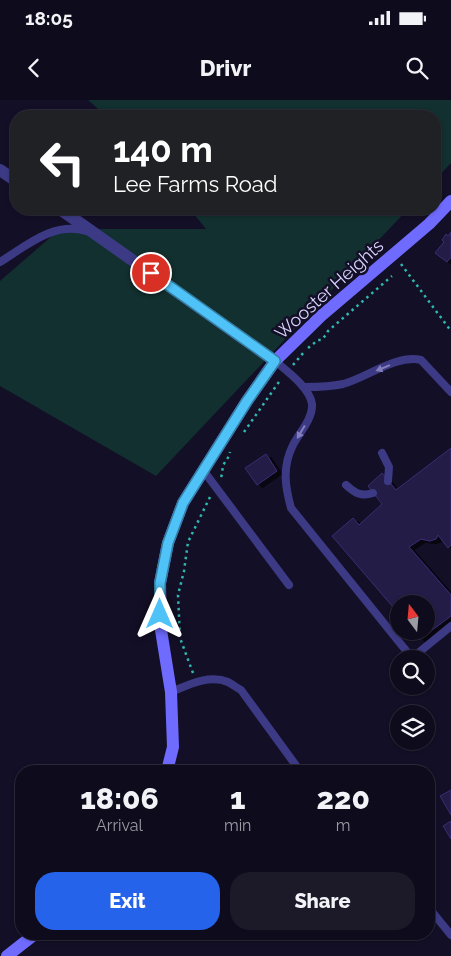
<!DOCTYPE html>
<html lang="en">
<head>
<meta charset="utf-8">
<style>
  body { margin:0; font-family:Raleway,sans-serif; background:#1c1929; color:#f1f3f6; height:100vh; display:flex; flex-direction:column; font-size:19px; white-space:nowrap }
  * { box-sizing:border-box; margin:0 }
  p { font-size:16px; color:#9b9ba3 }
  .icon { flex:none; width:28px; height:28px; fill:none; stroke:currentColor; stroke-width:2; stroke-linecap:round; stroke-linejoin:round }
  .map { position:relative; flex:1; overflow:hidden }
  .sheet { position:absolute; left:15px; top:665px; width:420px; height:175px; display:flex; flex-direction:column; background:#0e0b1c; border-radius:20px; box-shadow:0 1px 4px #0004,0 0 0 1px #2e2b3b }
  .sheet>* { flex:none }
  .top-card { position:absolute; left:10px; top:10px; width:431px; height:105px; border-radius:20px; box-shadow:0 1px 4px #0004,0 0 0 1px #2e2b3b; background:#202124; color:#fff; overflow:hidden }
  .needle { width:32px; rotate:344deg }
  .buttons { position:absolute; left:390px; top:495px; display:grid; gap:10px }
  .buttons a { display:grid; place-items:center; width:45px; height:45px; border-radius:50%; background:#0e0b1c; box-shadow:0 1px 4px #0004,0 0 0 1px #2e2b3b; font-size:25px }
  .pin { position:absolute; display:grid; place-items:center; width:42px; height:42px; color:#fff; margin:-21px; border:2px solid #fff; border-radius:50%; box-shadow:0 1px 5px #0007 }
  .me { position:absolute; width:55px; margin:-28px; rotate:0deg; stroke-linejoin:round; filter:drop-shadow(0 0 4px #0008) }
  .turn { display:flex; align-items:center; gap:18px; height:105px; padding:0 20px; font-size:22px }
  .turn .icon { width:65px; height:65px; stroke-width:2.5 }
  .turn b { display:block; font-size:35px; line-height:42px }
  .eta { display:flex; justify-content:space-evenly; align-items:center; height:85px; text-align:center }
  .eta b { font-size:30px; font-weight:800; line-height:35px }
  .action { display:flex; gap:10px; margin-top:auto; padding:10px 20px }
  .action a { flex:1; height:58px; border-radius:20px; background:#2563eb; color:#fff; font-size:20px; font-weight:800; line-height:58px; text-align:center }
  .action a+a { background:#1c1929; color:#f1f3f6 }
  .status { display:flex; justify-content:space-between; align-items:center; height:35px; padding:0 25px; background:#0e0b1c; direction:ltr }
  .status svg { height:14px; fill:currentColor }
  header { display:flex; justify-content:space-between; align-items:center; height:65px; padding:0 20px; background:#0e0b1c; font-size:22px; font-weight:800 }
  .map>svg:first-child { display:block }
  .green { fill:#12302f }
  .building { fill:#241b47; stroke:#3b2d73; filter:url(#shadow) }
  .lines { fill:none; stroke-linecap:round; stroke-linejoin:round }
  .path { stroke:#2fb8b0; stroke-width:2.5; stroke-dasharray:2.5 4; stroke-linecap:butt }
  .service { stroke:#3d3a85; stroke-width:8 }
  .minor { stroke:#3d3a85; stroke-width:12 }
  .secondary { stroke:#6f6bff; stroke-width:12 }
  .oneway { fill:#837fbc }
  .route-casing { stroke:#337fa1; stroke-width:12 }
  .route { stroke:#4fc3f7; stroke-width:9 }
  .labels { text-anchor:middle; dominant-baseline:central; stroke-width:5; stroke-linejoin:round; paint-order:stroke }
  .street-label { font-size:18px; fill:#d9d4ff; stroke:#130f26 }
</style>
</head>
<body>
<div class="status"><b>18:05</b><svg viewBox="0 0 49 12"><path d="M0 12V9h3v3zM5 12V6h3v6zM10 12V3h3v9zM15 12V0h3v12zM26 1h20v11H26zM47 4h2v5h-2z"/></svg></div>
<header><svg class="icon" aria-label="back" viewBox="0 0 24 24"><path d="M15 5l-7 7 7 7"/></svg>Drivr<svg class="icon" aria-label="search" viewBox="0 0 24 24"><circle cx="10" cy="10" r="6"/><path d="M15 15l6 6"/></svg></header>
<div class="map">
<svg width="451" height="856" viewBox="0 0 451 856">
  <defs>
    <filter id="shadow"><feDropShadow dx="5" dy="3" stdDeviation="0" flood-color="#0009"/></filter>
  </defs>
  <rect width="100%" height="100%" fill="#130f26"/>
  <!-- green -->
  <path class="green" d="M88 0H451V63L435 80V16H106Z
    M190 109H408L156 376 0 286V181L60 129H206Z"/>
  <!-- building -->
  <path class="building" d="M451 132V157L447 162 435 153 444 142 442 140 446 134 448 136Z
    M451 348V445L448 448 438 435 436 439 430 441 421 439 409 447 451 495V516L420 539 414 531H426V504H399V514L332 436 353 418 359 425 382 404 368 386 382 373 396 390Z
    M266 354 277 371 257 385 245 368Z
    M451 690V715L440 696Z
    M451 721V739L443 726Z"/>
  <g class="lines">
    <!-- path -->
    <path class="path" d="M401 164 451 231
      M308 248 318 240H321L326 235 328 231 392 176
      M293 265 304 252
      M244 332 281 279
      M221 377C223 373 222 369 223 366 225 361 229 358 230 352
      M193 573 180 538 178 495 184 471 188 442 210 397"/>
    <!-- service -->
    <path class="service" d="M0 162C26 146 54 121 86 131
      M275 261C287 271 310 288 312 304 313 319 299 333 293 345 282 367 285 386 291 408L412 558 451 526
      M304 287C318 287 330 287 343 284 366 278 397 254 421 260L451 292
      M382 353 389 367 388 381
      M203 370 289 485
      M346 385C355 393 361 397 373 393
      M171 592C188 585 209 574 228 582 232 584 237 588 241 590L300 671
      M429 808 451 835"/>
    <!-- minor -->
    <path class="minor" d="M0 70 16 81
      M60 109 275 261"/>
    <!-- secondary -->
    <path class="secondary" d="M167 671 173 647 171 592 161 530 160 483 168 443 183 403 247 301 275 261 321 216 429 124 451 101
      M7 856 35 834"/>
  </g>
  <!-- one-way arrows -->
  <defs><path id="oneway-solid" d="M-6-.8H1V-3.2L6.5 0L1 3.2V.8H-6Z" transform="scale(1.25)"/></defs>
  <g class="oneway">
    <use href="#oneway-solid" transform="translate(383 268) rotate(158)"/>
    <use href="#oneway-solid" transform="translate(301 332) rotate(121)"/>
  </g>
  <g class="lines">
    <defs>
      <path id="route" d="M151 173 275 261 247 301 183 403 168 443 160 483V514"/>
    </defs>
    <!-- route casing -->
    <use href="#route" class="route-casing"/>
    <!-- route -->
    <use href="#route" class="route"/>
  </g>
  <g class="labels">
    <!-- street labels -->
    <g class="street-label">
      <text transform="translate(329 189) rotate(-42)">Wooster Heights</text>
    </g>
  </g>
</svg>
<div class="buttons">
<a><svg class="needle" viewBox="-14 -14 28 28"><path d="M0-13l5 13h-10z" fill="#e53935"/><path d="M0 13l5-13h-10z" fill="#9b9ba3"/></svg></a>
<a><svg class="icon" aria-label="search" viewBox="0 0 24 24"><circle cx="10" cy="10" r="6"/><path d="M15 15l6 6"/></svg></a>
<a><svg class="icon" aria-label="layers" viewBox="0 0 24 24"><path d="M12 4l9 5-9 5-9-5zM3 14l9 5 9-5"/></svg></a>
</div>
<div class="pin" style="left:151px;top:173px;background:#d93025"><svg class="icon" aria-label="arrive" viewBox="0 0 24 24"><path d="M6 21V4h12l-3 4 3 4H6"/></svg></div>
<svg class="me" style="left:160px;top:514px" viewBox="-20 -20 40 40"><path d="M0-17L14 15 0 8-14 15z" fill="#4fc3f7" stroke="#fff" stroke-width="4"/></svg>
<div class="top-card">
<div class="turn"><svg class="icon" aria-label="left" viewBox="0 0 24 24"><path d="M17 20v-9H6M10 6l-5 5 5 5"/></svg><div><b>140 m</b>Lee Farms Road</div></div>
</div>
<section class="sheet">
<div class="eta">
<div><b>18:06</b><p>Arrival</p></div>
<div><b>1</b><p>min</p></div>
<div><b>220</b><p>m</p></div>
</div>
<div class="action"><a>Exit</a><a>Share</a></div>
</section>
</div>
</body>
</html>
